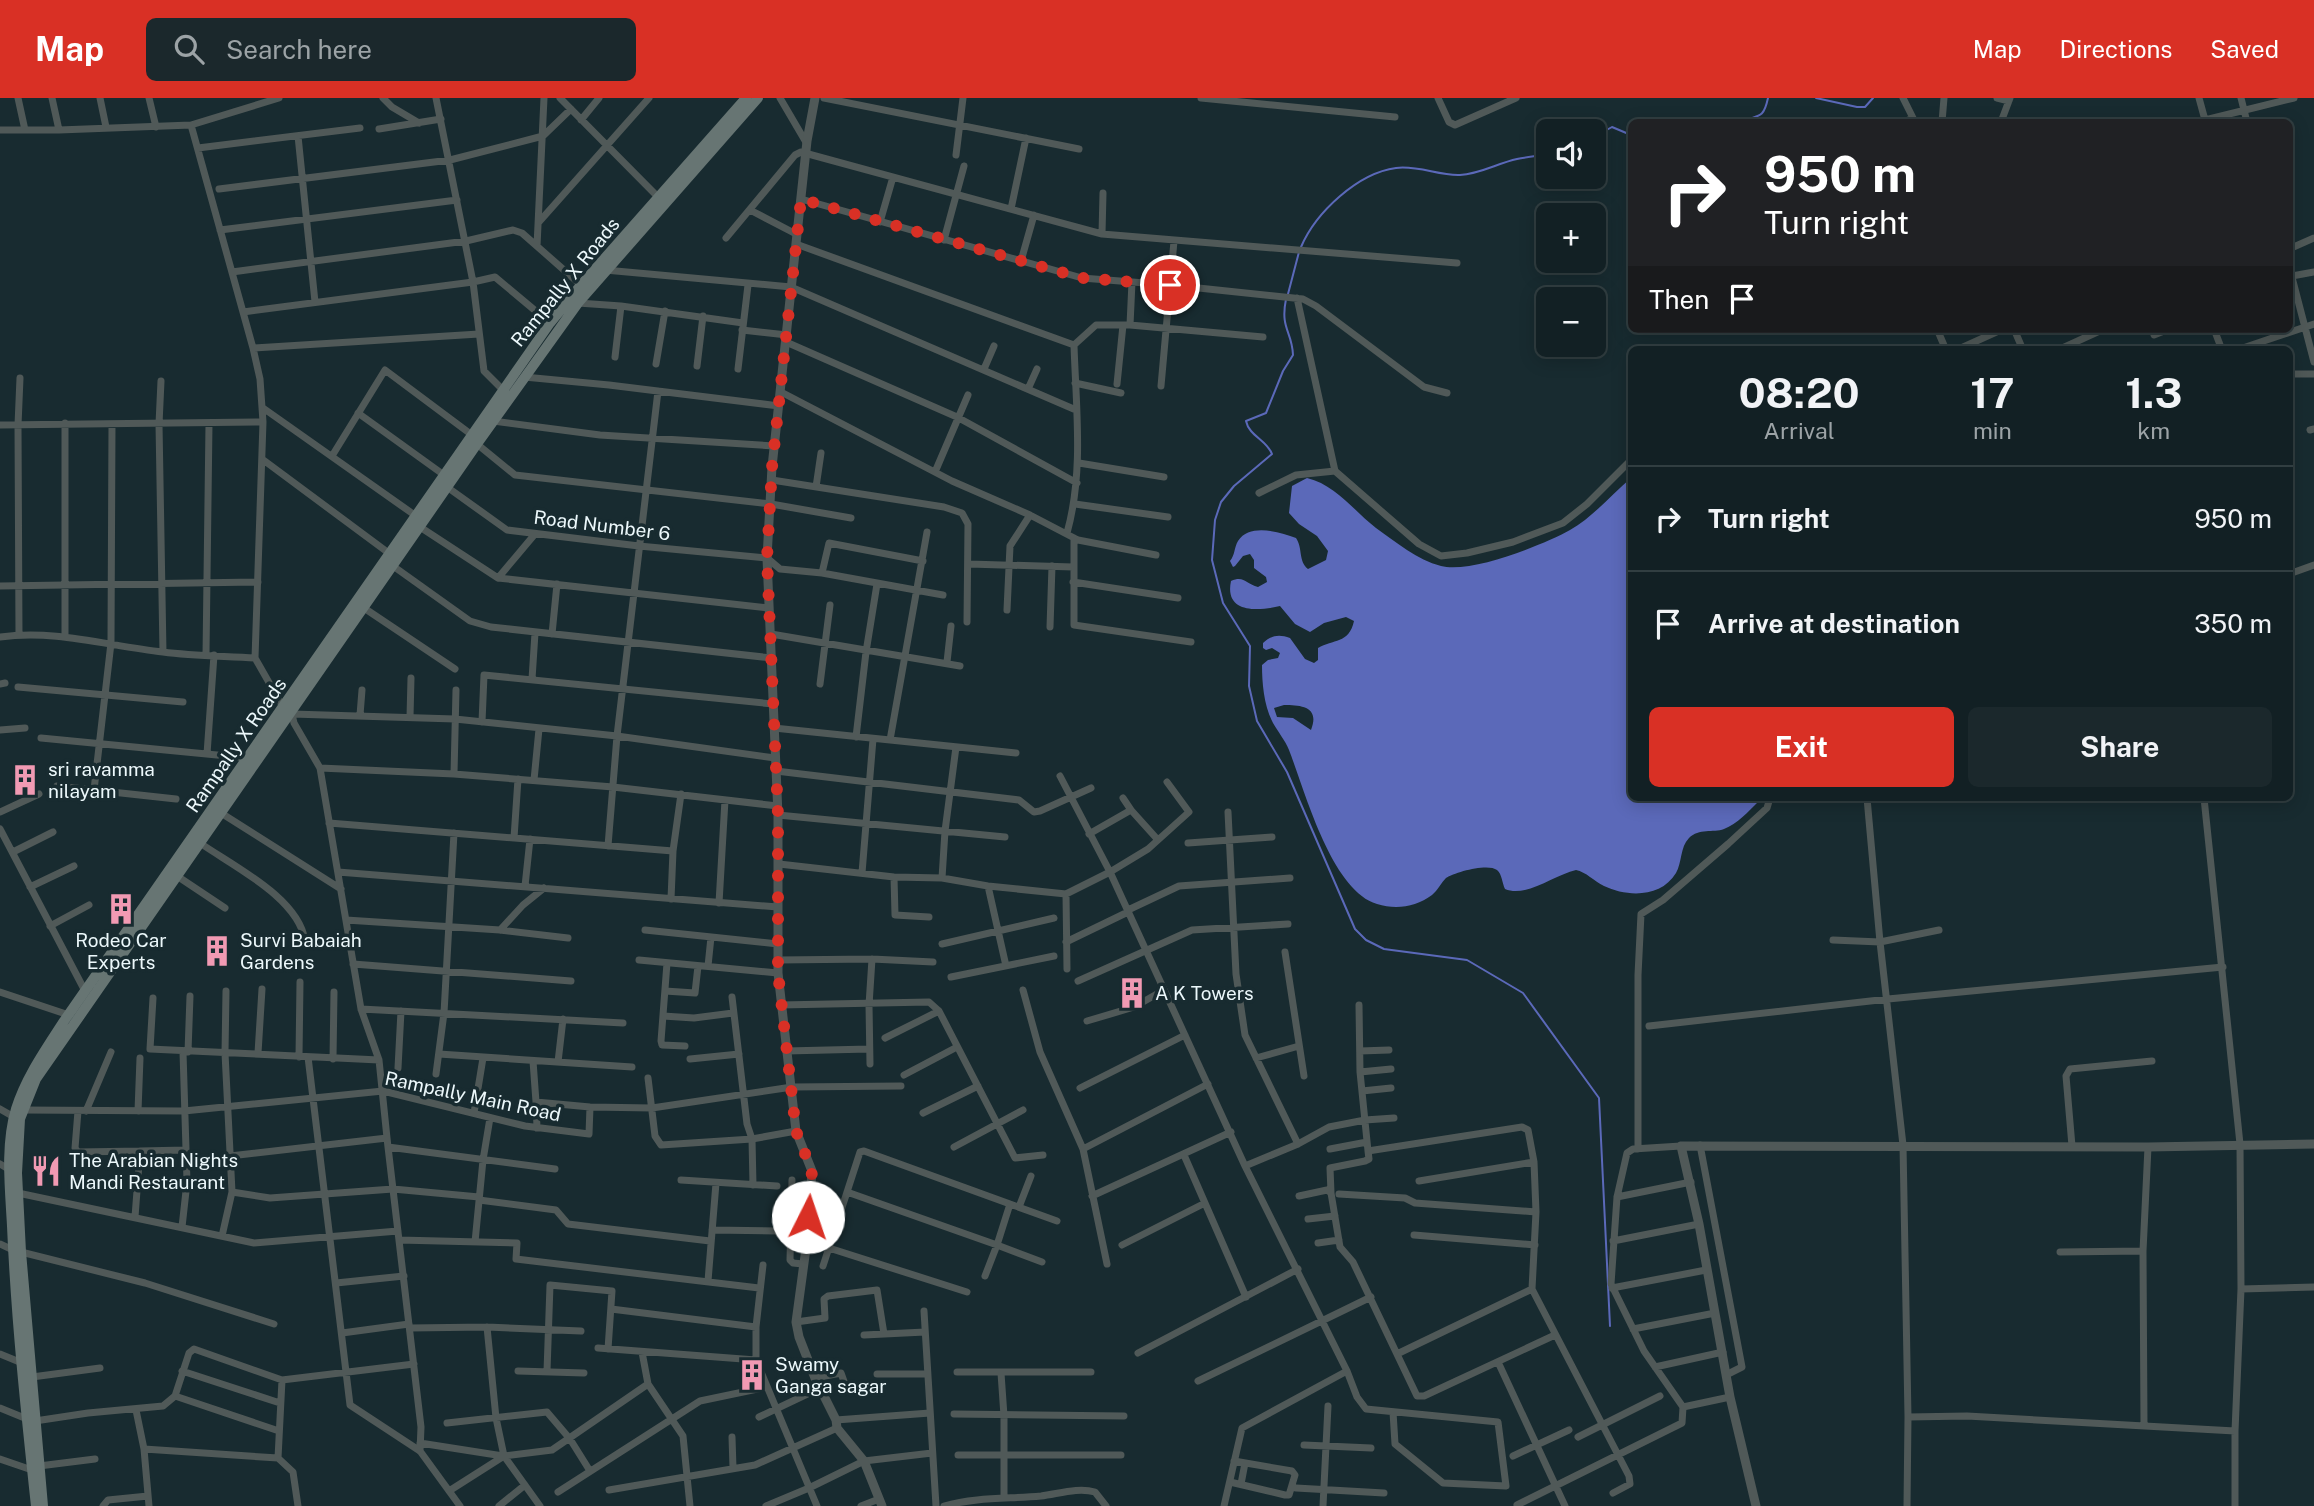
<!DOCTYPE html>
<html lang="en">
<head>
<meta charset="utf-8">
<style>
  body { margin:0; font-family:"Public Sans",sans-serif; background:#1b282c; color:#f1f3f6; height:100vh; display:flex; flex-direction:column; font-size:26px; white-space:nowrap }
  * { box-sizing:border-box; margin:0 }
  p { font-size:23px; color:#9ca3a6 }
  .icon { flex:none; width:38px; height:38px; fill:none; stroke:currentColor; stroke-width:2; stroke-linecap:round; stroke-linejoin:round }
  .map { position:relative; flex:1; overflow:hidden }
  .details { position:absolute; left:1628px; top:248px; width:665px; height:455px; display:flex; flex-direction:column; background:#122024; border-radius:10px; box-shadow:0 4px 18px #0003,0 0 0 2px #313e41 }
  .details>* { flex:none }
  .top-card { position:absolute; left:1628px; top:21px; width:665px; height:214px; border-radius:10px; box-shadow:0 4px 18px #0003,0 0 0 2px #313e41; background:#202124; color:#fff; overflow:hidden }
  .fabs { position:absolute; left:1536px; top:21px; display:grid; gap:14px }
  .fabs a { display:grid; place-items:center; width:70px; height:70px; border-radius:10px; background:#122024; box-shadow:0 4px 18px #0003,0 0 0 2px #313e41; font-size:35px }
  .pin { position:absolute; display:grid; place-items:center; width:60px; height:60px; color:#fff; margin:-30px; border:4px solid #fff; border-radius:50%; box-shadow:0 2px 7px #0007 }
  .me { position:absolute; width:77px; margin:-38px; rotate:4deg; stroke-linejoin:round; filter:drop-shadow(0 0 5px #0008) }
  .turn { display:flex; align-items:center; gap:24px; height:147px; padding:0 21px; font-size:32px }
  .turn .icon { width:91px; height:91px; stroke-width:2.5 }
  .turn b { display:block; font-size:49px; line-height:60px }
  .then { display:flex; align-items:center; height:66px; padding:0 21px; background:#0003; gap:14px; font-size:26px }
  .eta { display:flex; justify-content:space-evenly; align-items:center; height:119px; text-align:center }
  .eta b { font-size:42px; font-weight:700; line-height:49px }
  .action { display:flex; gap:14px; margin-top:auto; padding:14px 21px }
  .action a { flex:1; height:80px; border-radius:10px; background:#d93025; color:#fff; font-size:28px; font-weight:700; line-height:80px; text-align:center }
  .action a+a { background:#1b282c; color:#f1f3f6 }
  ul { padding:0; list-style:none }
  li { display:flex; align-items:center; gap:21px; height:105px; padding:0 21px; border-top:2px solid #313e41 }
  li div { flex:1 }
  li b { display:block; font-size:26px }
  li em { font-style:normal }
  header { display:flex; align-items:center; gap:42px; box-sizing:border-box; height:98px; padding:0 35px; background:#d93025; color:#fff }
  header strong { font-size:33px }
  nav { display:flex; gap:38px; margin-inline-start:auto; font-size:24px }
  .search { width:490px; height:63px; background:#1b282c; display:flex; align-items:center; gap:18px; box-sizing:border-box; padding:0 24px; border-radius:10px; color:#9ca3a6; font-size:26px }
  .map>svg:first-child { display:block }
  .water { fill:#5b69b9; fill-rule:evenodd }
  .lines { fill:none; stroke-linecap:round; stroke-linejoin:round }
  .stream { stroke:#5b69b9; stroke-width:2 }
  .minor { stroke:#505958; stroke-width:7 }
  .tertiary { stroke:#505958; stroke-width:9 }
  .secondary { stroke:#677573; stroke-width:10 }
  .route { stroke:#d93025; stroke-width:12; stroke-dasharray:0 21.6 }
  .labels { text-anchor:middle; dominant-baseline:central; stroke-width:7; stroke-linejoin:round; paint-order:stroke }
  .street-label { font-size:19px; fill:#ecf8fb; stroke:#182b30 }
  .poi-label { font-size:19px; fill:#ecf8fb; stroke:#182b30; text-anchor:start }
</style>
</head>
<body>
<header>
<strong>Map</strong>
<div class="search"><svg class="icon" aria-label="search" viewBox="0 0 24 24"><circle cx="10" cy="10" r="6"/><path d="M15 15l6 6"/></svg>Search here</div>
<nav><a>Map</a><a>Directions</a><a>Saved</a></nav>
</header>
<div class="map">
<svg width="2314" height="1408" viewBox="0 0 2314 1408">
  <rect width="100%" height="100%" fill="#182b30"/>
  <!-- water -->
  <path class="water" d="M1307 380C1336 387 1354 413 1376 430 1396 444 1417 462 1441 468 1470 476 1543 447 1570 432 1593 419 1611 397 1631 380V700H1759L1758 704C1749 713 1737 726 1724 731 1713 735 1699 730 1689 740 1680 749 1682 765 1676 775 1661 800 1627 799 1604 788 1594 783 1586 774 1576 772 1554 777 1526 800 1505 791 1502 785 1502 776 1497 772 1488 765 1455 774 1446 780 1441 785 1438 792 1432 797 1416 809 1396 812 1377 806 1331 792 1305 693 1289 652 1285 642 1278 634 1273 625 1264 608 1262 586 1262 567L1268 562 1278 560 1280 555 1272 550 1266 552 1263 550V545C1272 537 1279 536 1290 540L1305 561 1314 565 1318 562V550C1333 541 1349 546 1354 523L1346 519 1324 525 1310 534 1295 526 1280 508C1259 513 1224 516 1231 483 1244 477 1246 486 1258 489L1267 484 1266 479 1254 470V462L1250 456 1243 458 1235 468 1233 469 1230 463C1235 457 1234 450 1238 443 1250 425 1279 434 1296 440 1303 450 1298 463 1308 471L1326 462 1328 453 1317 438 1299 426 1289 415 1292 388ZM1284 607C1302 607 1320 609 1311 632L1293 620 1277 619 1274 610Z"/>
  <g class="lines">
    <!-- stream -->
    <path class="stream" d="M1816 0 1857 9H1865L1873 0
      M1740 24C1758 16 1763 23 1768 0
      M1594 39 1612 29 1631 37
      M1301 149C1316 114 1358 75 1396 70 1418 67 1439 78 1460 77 1480 76 1498 65 1517 61 1527 59 1538 58 1549 56
      M1288 196 1299 154
      M1286 201C1280 231 1292 233 1293 257L1283 273 1266 315 1246 323C1249 338 1267 342 1272 356L1234 388 1221 404 1215 422 1212 462 1223 505 1250 548 1249 588 1257 623 1287 674 1355 831 1366 842 1384 851 1467 862 1523 895 1599 1000 1610 1228"/>
    <!-- minor -->
    <path class="minor" d="M18 0 25 32
      M52 0 59 32
      M100 0 106 29
      M149 0 156 29
      M383 0 392 9 419 25
      M436 0 473 184 484 273 503 292
      M560 0 658 99
      M780 0 807 46
      M824 0 1079 51
      M1201 0 1395 19
      M1438 0 1449 24 1455 27 1516 0
      M1903 0 1913 20 1904 24
      M1997 0 2009 3
      M2199 0 2205 22 2294 0
      M2241 0 2247 24
      M581 22 599 0
      M1942 24 1944 0
      M2001 24 2010 0
      M379 31 441 21
      M0 32H59L191 27 279 0
      M298 38 315 204
      M198 50 360 30
      M956 57 963 0
      M219 91 450 62 543 38 571 11
      M801 101 1082 180 1170 187 1303 201 1316 208 1424 289 1447 295
      M1011 111 1026 40
      M750 112 796 136
      M539 124 649 0
      M880 124 893 79
      M220 132 457 102
      M1102 136 1103 95
      M726 140 795 57 801 54 1102 136 1457 165
      M944 142 964 68
      M796 146 1074 247
      M537 148 544 0
      M2289 151 2314 140
      M1021 163 1034 117
      M2289 168 2314 264
      M605 172 791 189 1076 312
      M232 174 466 143 513 132 522 135 581 187
      M2292 178 2314 174
      M1297 200 1335 373
      M578 205 621 208 743 225
      M243 214 473 184 495 179 550 225
      M1130 227 1263 239
      M1937 231 1946 252
      M2014 231 2023 252
      M2214 231 2222 252
      M742 232 787 237
      M2154 237 2169 231
      M786 244 957 319 1077 385
      M1074 247 1096 227H1130L1132 184
      M253 250 479 236
      M1961 250 2003 231
      M2058 252 2104 231
      M2237 252 2314 226
      M615 259 621 208
      M656 266 665 213
      M697 268 703 218
      M738 271 748 187
      M984 271 994 248
      M2289 276H2314
      M524 279 609 287 779 308
      M161 283 159 326 163 554
      M1075 285 1121 295
      M1117 286 1123 227
      M1161 288 1174 143
      M1028 291 1037 271
      M781 294 952 383 1030 417 1078 442 1156 457
      M263 310 416 418
      M358 315 444 377
      M493 323 600 337 774 348
      M263 324 255 560 283 609
      M65 325V538
      M0 327 263 324 260 281 253 250 191 27
      M2310 332 2314 331
      M477 346 515 377 771 406 851 420
      M332 358 385 272 472 337
      M262 361 390 456
      M1079 365 1164 379
      M935 374 968 297
      M772 382 944 409 962 415 968 426 967 524
      M447 389 507 432 639 448 767 460 780 471 822 475 943 497
      M816 389 821 355
      M1259 395 1296 377 1335 373 1419 446 1441 458 1467 455 1513 444 1563 425 1587 406 1631 362
      M1075 406 1168 419
      M420 429 498 480 769 510
      M1067 435C1084 374 1076 310 1074 247
      M1074 440V527L1191 544
      M969 466 1073 469
      M393 468 470 523 491 529 772 560
      M822 475 829 445 923 463
      M2289 476 2314 467
      M498 480 535 436
      M1073 484 1178 500
      M0 488 258 484
      M364 510 455 571
      M1007 512 1010 448 1030 417
      M1050 529 1052 468
      M19 536 18 327 20 280
      M552 536 557 486
      M771 536 960 568
      M0 539C55 531 108 548 163 554 193 558 225 558 255 560
      M206 557 209 326
      M947 564 951 528
      M532 581 535 535
      M0 586 5 585
      M820 586 830 507
      M18 589 183 604
      M360 617 362 592
      M410 619 411 580
      M482 624 484 577 773 606
      M774 630 1016 655
      M0 632 25 630
      M856 639 866 554 877 486
      M41 640 248 660
      M890 642 927 434
      M207 656 214 557
      M320 670 454 676 613 689 778 708
      M776 673 1019 702 1034 714 1040 713 1091 690
      M454 676 456 592
      M1060 678 1110 774 1245 1068 1347 1273 1357 1299 1366 1311 1498 1324 1506 1388 1443 1385 1395 1346 1393 1314
      M534 682 539 631
      M57 688 176 701
      M94 692 111 545 112 326
      M1123 700 1131 712
      M1867 700 1880 844 1903 1047 1908 1319 1907 1408
      M2204 700 2240 1046 2241 1191 2235 1333V1408
      M0 714 39 696
      M1228 714 1236 876 1245 937 1298 1046
      M221 715 341 791
      M778 717 1005 739
      M329 725 673 753
      M0 731 85 893
      M1089 736 1131 712 1158 742
      M514 740 518 681
      M200 745C233 768 299 800 305 843
      M1188 745 1272 739
      M608 748 617 638 658 293
      M13 754 53 734
      M779 766 894 779 942 780 988 788 1066 796 1110 774 1148 751 1189 714 1167 684
      M338 774 778 809
      M862 775 873 641
      M177 778 225 810
      M894 779 895 817 929 819
      M942 780 945 733 956 649
      M525 788 530 741
      M988 788 1006 868
      M30 789 74 768
      M1066 796 1067 871
      M671 801 673 753 681 696
      M719 805 725 702
      M1128 812 1179 788 1290 780
      M346 822 500 832 568 840
      M50 828 89 807
      M500 832 523 807 544 790
      M645 832 778 846
      M1833 842 1880 844 1939 832
      M1066 844 1128 814
      M942 846 1054 820
      M1285 854 1304 978
      M639 862 778 875
      M778 862 872 861 933 864
      M667 865 661 943 662 947 685 948
      M353 866 571 883
      M708 868 711 839
      M951 879 1054 858
      M1078 883 1192 832 1288 826
      M1023 892 1040 954 1083 1051 1107 1166
      M665 893 695 895 698 868
      M0 894 69 917
      M732 899 747 1026 752 1041 753 1087
      M153 900 150 951 379 962
      M780 907 929 904 939 913 1015 1060 1043 1057
      M1359 907 1360 974 1368 1053 1522 1029 1528 1032 1534 1064 1536 1114 1532 1191 1629 1378 1630 1386 1613 1395
      M361 911 623 925
      M663 918 694 920 733 915
      M1087 923 1134 909 1164 892
      M1649 928 1888 901 2223 869
      M885 940 939 913
      M786 953 869 951
      M1360 953 1389 952
      M188 954 190 898
      M258 955 262 891
      M439 956 632 969
      M299 959 300 884
      M308 959 350 1307 420 1353 460 1408
      M1256 960 1299 948
      M333 961 334 894
      M690 961 739 956
      M533 963 536 1004 590 1009 652 1010 792 989 901 988
      M558 964 563 921
      M870 966 869 907 872 861
      M398 970 401 913
      M1360 974 1391 971
      M436 976 444 915 454 735
      M904 977 957 949
      M648 980 655 1038 661 1047 752 1041 796 1033
      M1080 990 1185 937
      M1362 993 1391 990
      M536 1004 537 1030
      M0 1011 14 1019
      M23 1012 184 1013 383 993 525 1028 589 1036 590 1009
      M78 1013 75 1050 78 1054 140 1053 135 1119
      M86 1013 111 954
      M138 1013 140 960
      M474 1015 483 960
      M923 1015 978 988
      M387 1040 379 962 361 911 320 670 294 625 292 616 455 621 617 638 775 660
      M1700 1047 1742 1269 1728 1276
      M1681 1048 1633 1051 1627 1055 1617 1099 1611 1186 1644 1253 1683 1309
      M2072 1048 2066 978 2070 971 2152 963
      M388 1049 421 1329 420 1353
      M954 1049 1023 1012
      M1083 1051 1208 986
      M1330 1051 1367 1044
      M1638 1051V877L1641 816 1663 802 1728 746 1767 710 1770 700
      M140 1053 186 1052
      M1184 1057 1246 1199
      M230 1058 387 1040 388 1049 555 1071
      M0 1066 10 1072
      M1245 1068 1298 1046 1329 1029 1365 1022 1394 1020
      M681 1082 777 1088
      M792 1082 790 1162 793 1165 803 1166
      M1419 1083 1534 1064
      M232 1094 270 1100 393 1091 479 1099
      M18 1095 254 1145 398 1133
      M1331 1095 1330 1070 1365 1063 1369 1061 1368 1053
      M1339 1096 1405 1100 1415 1105 1536 1114
      M1092 1098 1231 1034
      M1299 1098 1327 1092 1331 1095 1340 1149 1353 1164 1417 1298H1424L1555 1237
      M1617 1099 1691 1084
      M479 1102 556 1112 568 1126 710 1143
      M1010 1106 1057 1123
      M1019 1109 1031 1078
      M1308 1121 1335 1118
      M182 1129 187 1084 183 954
      M712 1132 778 1133
      M1414 1137 1535 1147
      M222 1138 232 1094 225 955 226 893
      M399 1142 517 1145 516 1161 759 1190
      M807 1143 967 1194
      M1613 1143 1699 1126
      M475 1144 483 1062 490 1020
      M1318 1145 1339 1142
      M0 1146 13 1152
      M1122 1147 1205 1105
      M21 1154 145 1185 274 1226
      M2060 1154 2143 1153
      M763 1167 756 1229V1262L817 1408
      M823 1168 860 1054 864 1053 1010 1106 997 1147 847 1094
      M985 1178 997 1147 1042 1164
      M708 1183 716 1085
      M336 1185 404 1178
      M1612 1190 1706 1172
      M2241 1191 2314 1189
      M611 1211 756 1229
      M924 1213 936 1408
      M796 1224 825 1220 824 1201 828 1198 877 1192 884 1236
      M487 1229 496 1320 504 1358 540 1408
      M410 1230 487 1229 581 1233
      M1633 1231 1715 1215
      M342 1235 409 1226
      M864 1237 925 1234
      M598 1250 756 1262
      M642 1254 648 1286 683 1338 690 1408
      M1138 1255 1298 1171
      M0 1256 22 1265
      M1397 1256 1532 1191
      M1498 1264 1565 1408
      M1655 1269 1723 1254
      M182 1273 280 1305
      M518 1273 584 1275
      M547 1273 550 1187 612 1193 608 1251
      M957 1274H1091
      M1001 1275 1004 1318V1399
      M877 1276H927
      M32 1279 100 1270
      M815 1280 841 1275 846 1289
      M1198 1283 1371 1199
      M175 1298 189 1255 194 1251 282 1282
      M0 1310 27 1321
      M136 1312 144 1351 149 1408
      M954 1316 1124 1318
      M759 1319 820 1290
      M1908 1319 1967 1318 2235 1333
      M836 1322 930 1315
      M35 1323 88 1315 163 1308 175 1298 279 1333
      M447 1325 547 1314 570 1341 590 1373
      M2144 1327 2143 1153 2148 1049
      M732 1339 733 1370
      M1578 1339 1660 1298
      M420 1345 503 1358
      M1304 1347 1371 1350
      M144 1351 278 1360 293 1374 298 1408
      M958 1357H1121
      M1513 1358 1569 1332
      M278 1360 282 1282 414 1266
      M0 1361 32 1372
      M39 1368 95 1361
      M1230 1384 1285 1397H1289L1295 1377 1292 1373 1234 1363
      M1241 1386 1245 1365
      M1296 1390 1384 1395
      M609 1392 755 1367 837 1330
      M449 1393 504 1358 552 1352 648 1286
      M558 1394 700 1303 767 1289
      M1517 1407 1682 1325 1683 1309 1730 1299
      M103 1408 108 1402 148 1398
      M499 1408 525 1387
      M766 1408 809 1390 864 1363 932 1355
      M861 1408 879 1401
      M944 1408C976 1399 1008 1401 1041 1398 1058 1396 1078 1389 1095 1394L1106 1408
      M1224 1408 1242 1330 1347 1273
      M1323 1408 1328 1308"/>
    <!-- tertiary -->
    <path class="tertiary" d="M815 0 807 43 772 369 767 460 778 717V875L796 1033 812 1073 807 1143 796 1224 799 1239 815 1280 836 1322 837 1330 864 1363 882 1408
      M1756 1408 1730 1299 1699 1126 1681 1048 2148 1049 2314 1046"/>
    <!-- secondary -->
    <path class="secondary" d="M36 1408C26 1315 16 1221 12 1128 10 1090 5 1048 16 1011 26 979 46 951 64 923L550 225 581 187 746 0
      M43 1408 21 1154 17 1075 20 1021 36 981 477 346 578 205 758 0"/>
  </g>
  <g class="lines">
    <!-- route -->
    <path class="route" d="M808 1119 812 1073 796 1033 778 875V717L767 460 772 369 801 101 1082 180 1170 187"/>
  </g>
  <!-- icons -->
  <defs>
    <symbol id="building-bare" viewBox="-9 -9 18 18"><path d="M-4-6H4V6H1V3H-1V6H-4ZM-2.5-4.3h1.7v1.8h-1.7ZM.8-4.3h1.7v1.8H.8ZM-2.5-1h1.7V.8h-1.7ZM.8-1h1.7V.8H.8Z" fill="#f19ab3" stroke="#182b30" stroke-width="2.5" paint-order="stroke"/></symbol>
    <symbol id="restaurant-bare" viewBox="-9 -9 18 18"><path d="M-5-6h1v4h1v-4h1v4h1v-4h1v5L-1.5 .5V6h-2V.5L-5-1ZM5-6V6H3V1.5H1.5Q1.5-4 5-6Z" fill="#f19ab3" stroke="#182b30" stroke-width="2.5" paint-order="stroke"/></symbol>
  </defs>
  <g fill-rule="evenodd">
    <use href="#building-bare" x="3" y="660" width="44" height="44"/>
    <use href="#building-bare" x="99" y="789" width="44" height="44"/>
    <use href="#building-bare" x="195" y="831" width="44" height="44"/>
    <use href="#building-bare" x="1110" y="873" width="44" height="44"/>
    <use href="#restaurant-bare" x="24" y="1051" width="44" height="44"/>
    <use href="#building-bare" x="730" y="1255" width="44" height="44"/>
  </g>
  <g class="labels">
    <!-- street labels -->
    <g class="street-label">
      <text transform="translate(565 184) rotate(-51)">Rampally X Roads</text>
      <text transform="translate(602 427) rotate(7)">Road Number 6</text>
      <text transform="translate(236 647) rotate(-55)">Rampally X Roads</text>
      <text transform="translate(473 998) rotate(12)">Rampally Main Road</text>
    </g>
    <!-- poi labels -->
    <g class="poi-label">
      <text x="48" y="671">sri ravamma<tspan x="48" dy="22">nilayam</tspan></text>
      <text x="121" y="842" text-anchor="middle">Rodeo Car<tspan x="121" dy="22">Experts</tspan></text>
      <text x="240" y="842">Survi Babaiah<tspan x="240" dy="22">Gardens</tspan></text>
      <text x="1155" y="895">A K Towers</text>
      <text x="69" y="1062">The Arabian Nights<tspan x="69" dy="22">Mandi Restaurant</tspan></text>
      <text x="775" y="1266">Swamy<tspan x="775" dy="22">Ganga sagar</tspan></text>
    </g>
  </g>
</svg>
<div class="fabs">
<a><svg class="icon" aria-label="sound" viewBox="0 0 24 24"><path d="M4 9h4l5-4v14l-5-4H4zM17 9q2 3 0 6"/></svg></a>
<a>+</a>
<a>−</a>
</div>
<div class="pin" style="left:1170px;top:187px;background:#d93025"><svg class="icon" aria-label="arrive" viewBox="0 0 24 24"><path d="M6 21V4h12l-3 4 3 4H6"/></svg></div>
<svg class="me" style="left:808px;top:1119px" viewBox="-20 -20 40 40"><circle r="19" fill="#fff"/><path d="M0-13L10 11 0 6-10 11z" fill="#d93025"/></svg>
<div class="top-card">
<div class="turn"><svg class="icon" aria-label="right" viewBox="0 0 24 24"><path d="M7 20v-9h11M14 6l5 5-5 5"/></svg><div><b>950 m</b>Turn right</div></div>
<div class="then">Then<svg class="icon" aria-label="arrive" viewBox="0 0 24 24"><path d="M6 21V4h12l-3 4 3 4H6"/></svg></div>
</div>
<section class="details">
<div class="eta">
<div><b>08:20</b><p>Arrival</p></div>
<div><b>17</b><p>min</p></div>
<div><b>1.3</b><p>km</p></div>
</div>
<ul>
<li><svg class="icon" aria-label="right" viewBox="0 0 24 24"><path d="M7 20v-9h11M14 6l5 5-5 5"/></svg><div><b>Turn right</b></div><em>950 m</em></li>
<li><svg class="icon" aria-label="arrive" viewBox="0 0 24 24"><path d="M6 21V4h12l-3 4 3 4H6"/></svg><div><b>Arrive at destination</b></div><em>350 m</em></li>
</ul>
<div class="action"><a>Exit</a><a>Share</a></div>
</section>
</div>
</body>
</html>
